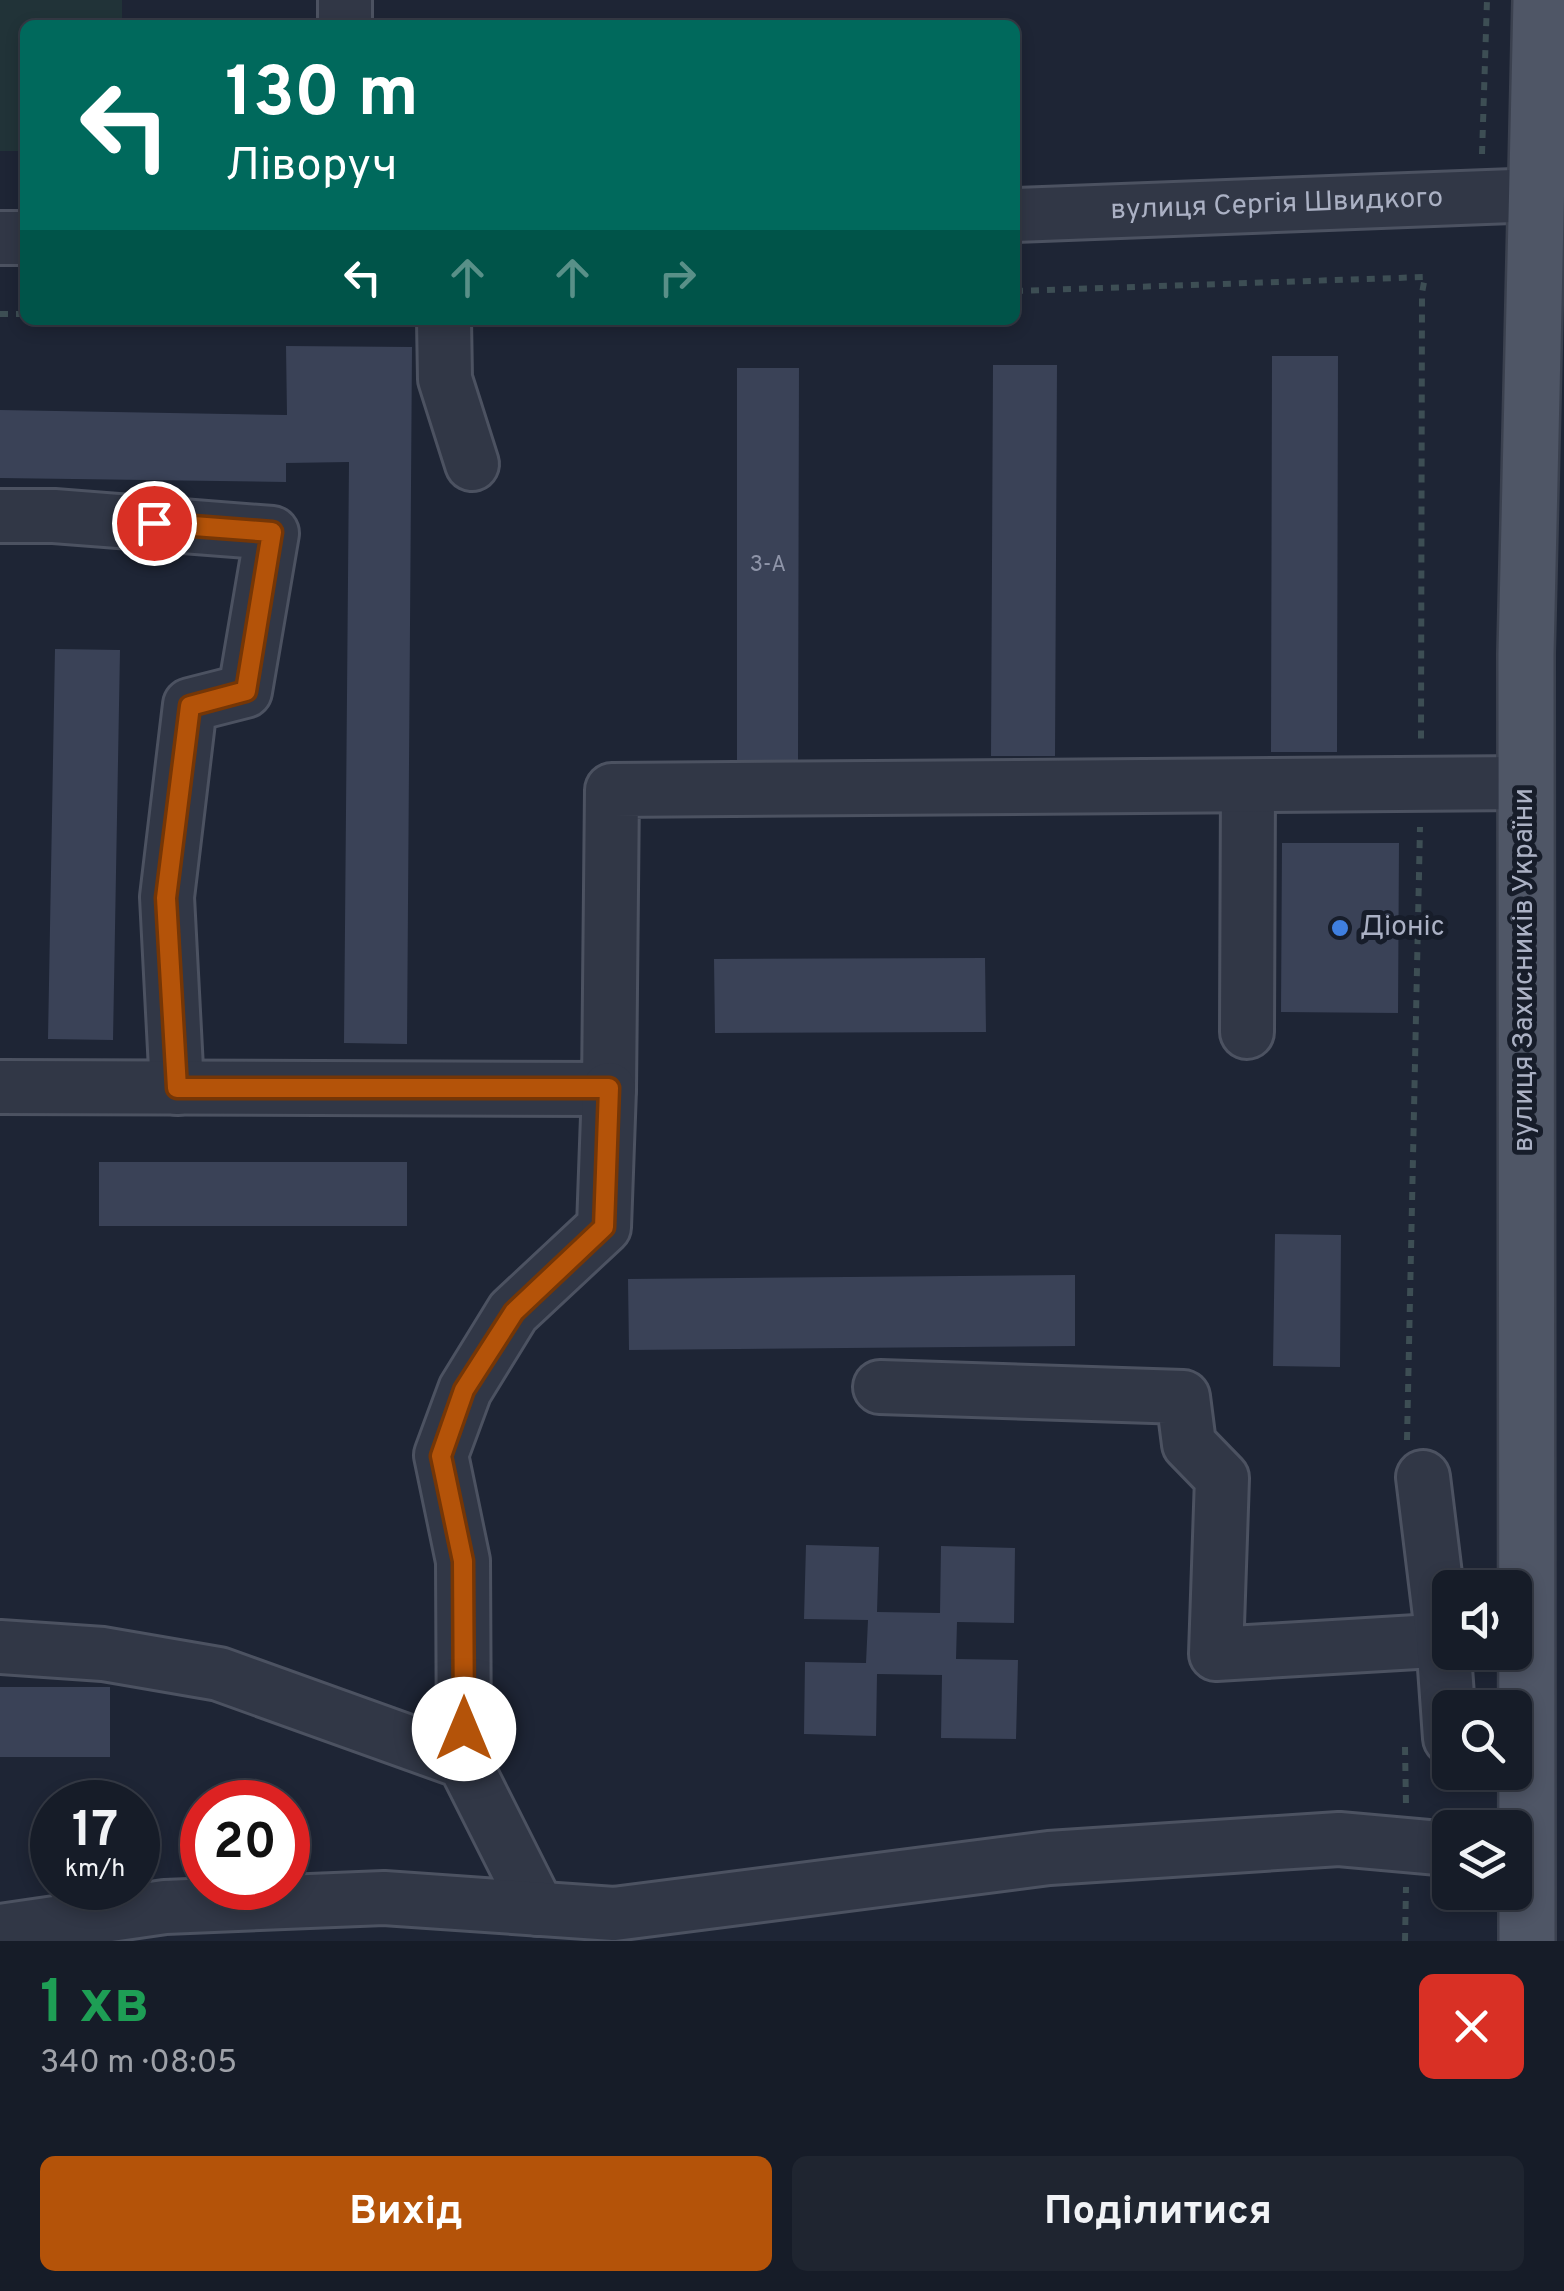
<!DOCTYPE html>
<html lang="uk">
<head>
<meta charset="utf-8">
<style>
  body { margin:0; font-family:Overpass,sans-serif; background:#1f2530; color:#f1f3f6; height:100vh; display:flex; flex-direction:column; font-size:38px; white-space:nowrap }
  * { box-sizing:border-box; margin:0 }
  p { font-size:32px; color:#9ea1a8 }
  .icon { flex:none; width:55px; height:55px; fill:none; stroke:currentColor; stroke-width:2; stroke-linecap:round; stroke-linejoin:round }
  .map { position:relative; height:1941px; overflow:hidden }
  .panel { display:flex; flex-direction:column; background:#161c28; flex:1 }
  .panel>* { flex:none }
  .top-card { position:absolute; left:20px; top:20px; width:1000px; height:305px; border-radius:15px; box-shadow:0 5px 15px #0003,0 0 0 2px #353a45; background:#00695c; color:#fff; overflow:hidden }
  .buttons { position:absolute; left:1432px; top:1570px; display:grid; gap:20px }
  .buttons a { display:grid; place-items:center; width:100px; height:100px; border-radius:15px; background:#161c28; box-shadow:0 5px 15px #0003,0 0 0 2px #353a45; font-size:50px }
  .speed { position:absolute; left:30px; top:1780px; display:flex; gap:20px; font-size:50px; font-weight:700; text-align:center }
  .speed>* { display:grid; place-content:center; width:130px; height:130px; border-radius:50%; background:#161c28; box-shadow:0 5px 15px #0003,0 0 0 2px #353a45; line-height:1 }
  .speed small { font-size:25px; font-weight:400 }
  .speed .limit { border:15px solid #d22; background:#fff; color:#111 }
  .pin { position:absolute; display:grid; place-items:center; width:85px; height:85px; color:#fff; margin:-42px; border:5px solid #fff; border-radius:50%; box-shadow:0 2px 10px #0007 }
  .me { position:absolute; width:110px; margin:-55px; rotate:0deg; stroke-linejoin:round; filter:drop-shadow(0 0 8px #0008) }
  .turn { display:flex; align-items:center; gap:35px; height:210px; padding:0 40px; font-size:45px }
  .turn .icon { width:130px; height:130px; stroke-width:2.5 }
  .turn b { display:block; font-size:70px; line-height:85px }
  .lanes { display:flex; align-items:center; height:95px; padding:0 40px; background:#0003; justify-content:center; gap:50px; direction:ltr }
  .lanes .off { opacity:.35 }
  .round { display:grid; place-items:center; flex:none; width:105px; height:105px; border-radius:15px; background:#1f2530 }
  .headline { display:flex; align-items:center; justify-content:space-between; height:170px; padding:0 40px }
  h1 { font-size:60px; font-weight:700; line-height:75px; color:#1e9e55 }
  .button { display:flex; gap:20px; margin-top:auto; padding:20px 40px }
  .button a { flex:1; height:115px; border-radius:15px; background:#b45309; color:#fff; font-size:40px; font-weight:700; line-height:115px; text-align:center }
  .button a+a { background:#1f2530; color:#f1f3f6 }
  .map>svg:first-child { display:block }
  .green { fill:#213338 }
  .building { fill:#3a4257 }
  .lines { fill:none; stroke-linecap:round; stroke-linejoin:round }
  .minor-casing { stroke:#4c5261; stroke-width:58 }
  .major-casing { stroke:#3b414f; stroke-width:60 }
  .path { stroke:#3d4e54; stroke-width:6; stroke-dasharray:8 8; stroke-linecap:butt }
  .minor { stroke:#313746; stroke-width:52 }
  .major { stroke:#4f5666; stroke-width:55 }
  .route-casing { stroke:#753606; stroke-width:25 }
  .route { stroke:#b45309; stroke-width:18 }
  .shop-dot { fill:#3f7fe0; stroke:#171d2a; stroke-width:4 }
  .labels { text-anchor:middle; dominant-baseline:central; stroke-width:10; stroke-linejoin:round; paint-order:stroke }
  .number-label { font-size:22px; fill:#8f95a9 }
  .street-label { font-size:28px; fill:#abb1c4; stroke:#171d2a }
  .poi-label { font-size:28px; fill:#abb1c4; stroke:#171d2a; text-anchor:start }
</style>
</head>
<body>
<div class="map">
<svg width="1564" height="1941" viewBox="0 0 1564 1941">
  <rect width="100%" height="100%" fill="#1e2535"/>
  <!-- green -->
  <path class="green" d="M0 0H122V25H25V151H0Z"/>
  <!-- building -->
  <path class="building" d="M286 346 412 347 407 1044 344 1043 349 462 286 463V482L0 478V410L287 415Z
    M1272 356H1338L1337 752H1271Z
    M993 365H1057L1055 756H991Z
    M737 368H799L798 762H737Z
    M55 649 120 650 113 1040 48 1039Z
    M1282 843H1399L1398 1013 1281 1012Z
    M985 958 986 1032 715 1033 714 959Z
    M99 1162H407V1226H99Z
    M1275 1234 1341 1235 1340 1367 1273 1366Z
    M1075 1275V1346L629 1350 628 1279Z
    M806 1545 879 1547 877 1612 940 1613 941 1546 1015 1548 1014 1623 957 1622 956 1659 1018 1660 1016 1739 941 1738 942 1675 877 1674 876 1736 804 1734 805 1662 866 1663 868 1620 804 1619Z
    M0 1687H110V1757H0Z"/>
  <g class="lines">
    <defs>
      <g id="minor">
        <path d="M345 25V0"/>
        <path id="s1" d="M1015 215 1537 195"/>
        <path d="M0 238H25"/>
        <path d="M444 320 445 379 472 464"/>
        <path d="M0 516H54L272 533 245 691 190 705 167 897 177 1088"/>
        <path d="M1247 1032 1248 786"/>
        <path d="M0 1087 609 1089 612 790 1526 783"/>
        <path d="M880 1387 1183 1397 1189 1444 1222 1478 1216 1654 1450 1640"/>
        <path d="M1423 1477 1443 1640 1450 1738"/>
        <path d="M0 1647 103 1654 219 1674 464 1762 538 1909"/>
        <path d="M464 1762 463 1561 441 1455 465 1390 513 1312 604 1227 609 1089"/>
        <path d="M0 1931 165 1907 384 1898 614 1914 1049 1858 1339 1839 1450 1849"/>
      </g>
      <path id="major" d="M1527 1941 1526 654 1541 0"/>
    </defs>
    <!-- minor casing -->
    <use href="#minor" class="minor-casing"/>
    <!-- major casing -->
    <use href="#major" class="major-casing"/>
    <!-- path -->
    <path class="path" d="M1482 154 1487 0
      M1015 291 1425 277 1422 293 1421 740
      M0 314H25
      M1407 1440 1420 827
      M1405 1747 1406 1805
      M1405 1941 1406 1887"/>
    <!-- minor -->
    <use href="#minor" class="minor"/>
    <!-- major -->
    <use href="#major" class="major"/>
  </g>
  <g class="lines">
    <defs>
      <path id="route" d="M154 523 272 532 246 691 190 706 166 898 177 1088H609L604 1227 514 1312 464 1390 441 1456 463 1561 464 1729"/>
    </defs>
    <!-- route casing -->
    <use href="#route" class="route-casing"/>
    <!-- route -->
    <use href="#route" class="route"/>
  </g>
  <!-- markers -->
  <circle class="shop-dot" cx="1340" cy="928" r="10"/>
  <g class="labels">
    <!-- number labels -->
    <g class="number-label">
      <text x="768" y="565">3-А</text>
    </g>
    <!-- street labels -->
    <g class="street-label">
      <text stroke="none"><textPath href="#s1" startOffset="262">вулиця Сергія Швидкого</textPath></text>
      <text transform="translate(1525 970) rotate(-90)">вулиця Захисників України</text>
    </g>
    <!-- poi labels -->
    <g class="poi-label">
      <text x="1360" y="928">Діоніс</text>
    </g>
  </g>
</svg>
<div class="buttons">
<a><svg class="icon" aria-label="sound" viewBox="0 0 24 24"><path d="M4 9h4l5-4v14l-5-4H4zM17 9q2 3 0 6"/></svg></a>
<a><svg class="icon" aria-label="search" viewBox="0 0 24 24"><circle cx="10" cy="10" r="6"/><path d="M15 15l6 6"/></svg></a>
<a><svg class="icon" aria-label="layers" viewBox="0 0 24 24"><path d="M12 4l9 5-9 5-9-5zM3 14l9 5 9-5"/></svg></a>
</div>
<div class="speed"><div>17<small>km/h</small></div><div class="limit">20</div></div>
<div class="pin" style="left:154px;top:523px;background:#d93025"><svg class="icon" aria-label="arrive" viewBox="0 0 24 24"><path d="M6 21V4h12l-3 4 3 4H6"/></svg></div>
<svg class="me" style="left:464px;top:1729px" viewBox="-20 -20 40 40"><circle r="19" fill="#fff"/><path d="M0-13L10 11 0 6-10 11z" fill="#b45309"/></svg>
<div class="top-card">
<div class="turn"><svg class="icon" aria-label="left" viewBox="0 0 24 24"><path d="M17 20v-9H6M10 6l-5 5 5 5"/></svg><div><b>130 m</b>Ліворуч</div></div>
<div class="lanes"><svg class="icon" aria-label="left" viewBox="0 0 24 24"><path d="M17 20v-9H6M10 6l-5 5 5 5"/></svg><svg class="icon off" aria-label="ahead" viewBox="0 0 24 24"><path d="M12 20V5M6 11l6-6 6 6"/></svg><svg class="icon off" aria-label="ahead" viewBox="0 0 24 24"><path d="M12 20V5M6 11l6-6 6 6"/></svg><svg class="icon off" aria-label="right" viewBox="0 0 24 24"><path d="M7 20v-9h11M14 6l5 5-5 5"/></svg></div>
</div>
</div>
<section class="panel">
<div class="headline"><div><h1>1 хв</h1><p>340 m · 08:05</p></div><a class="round" style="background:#d93025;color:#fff"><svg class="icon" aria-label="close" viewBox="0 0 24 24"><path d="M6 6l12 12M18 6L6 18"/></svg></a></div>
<div class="button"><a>Вихід</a><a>Поділитися</a></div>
</section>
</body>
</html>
